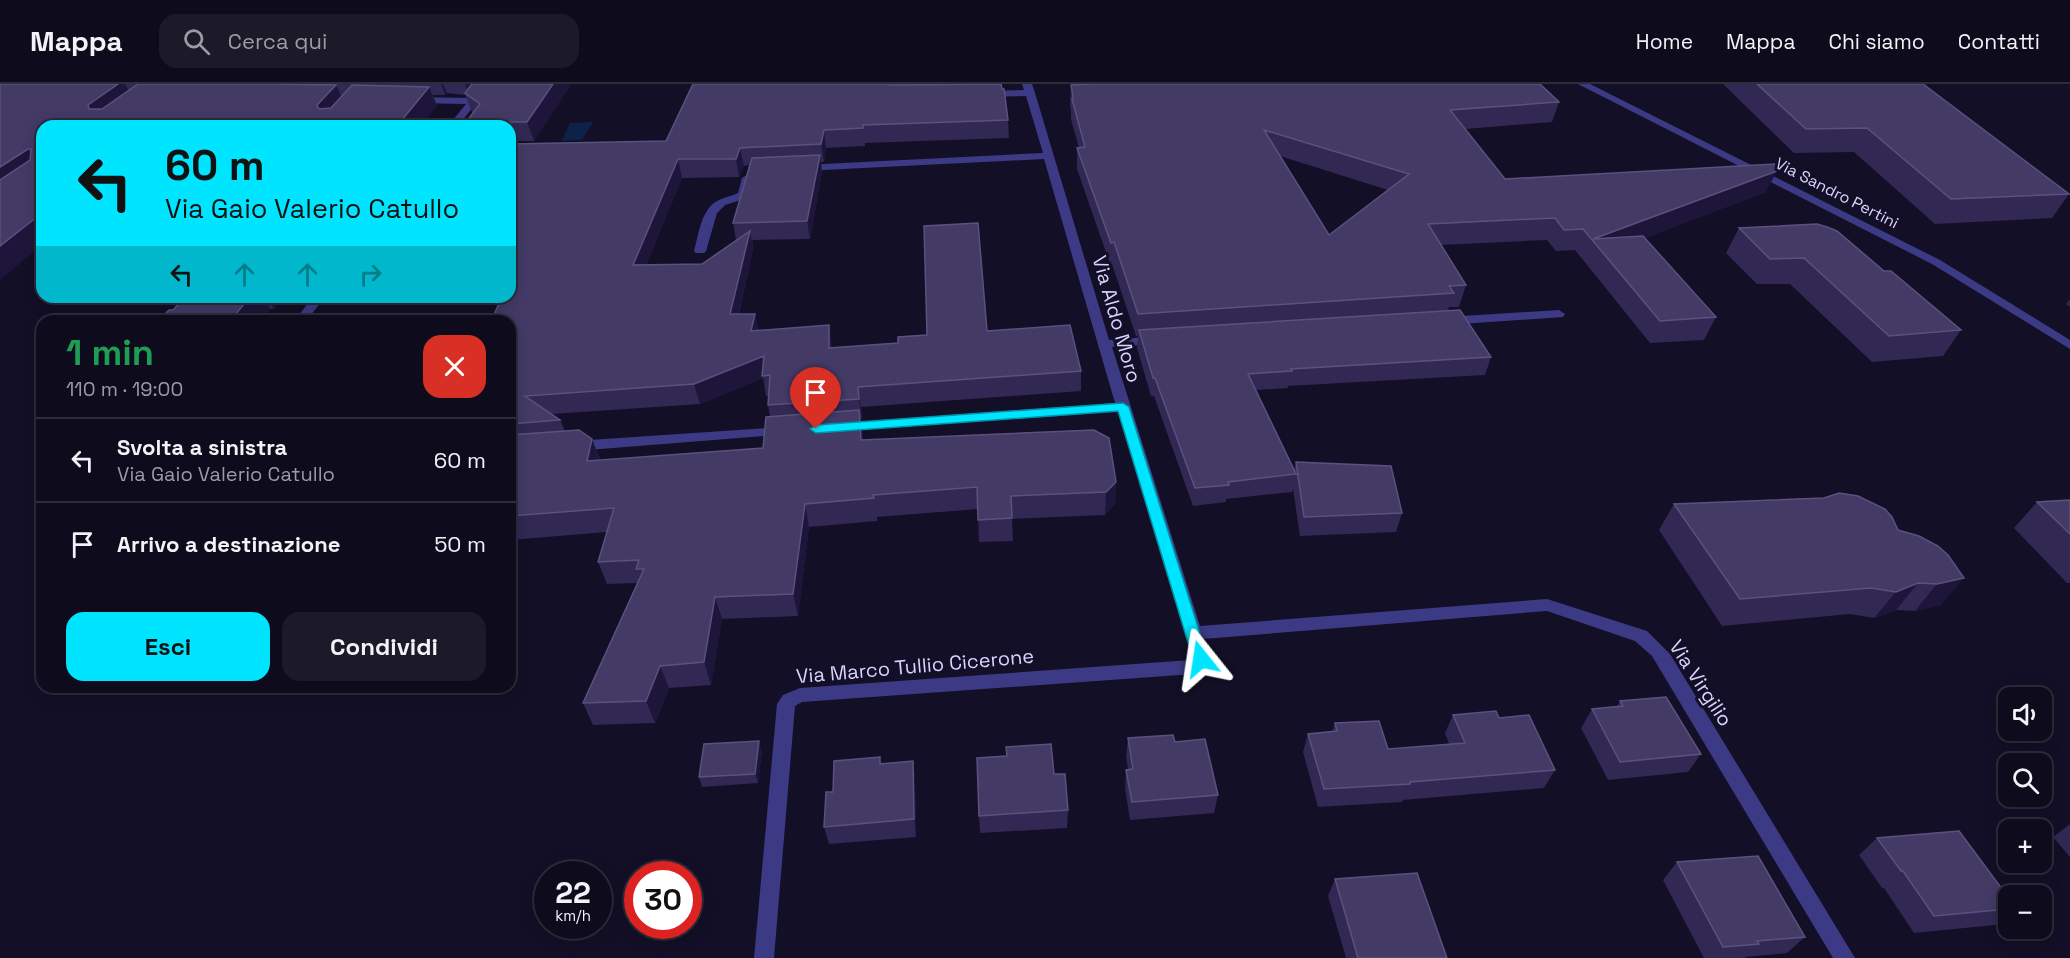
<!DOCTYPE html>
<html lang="it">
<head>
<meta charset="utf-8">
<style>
  body { margin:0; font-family:"Space Grotesk",sans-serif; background:#1c1929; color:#f1f3f6; height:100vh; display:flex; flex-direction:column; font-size:22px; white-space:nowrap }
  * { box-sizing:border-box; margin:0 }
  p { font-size:20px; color:#9b9ba3 }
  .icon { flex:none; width:33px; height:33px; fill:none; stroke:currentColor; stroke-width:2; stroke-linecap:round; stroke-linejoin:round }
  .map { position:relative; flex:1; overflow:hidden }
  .details { position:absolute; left:36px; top:231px; width:480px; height:378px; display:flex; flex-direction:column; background:#0e0b1c; border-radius:18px; box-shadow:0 3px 15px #0003,0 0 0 2px #2e2b3b }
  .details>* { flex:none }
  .guide { position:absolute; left:36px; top:36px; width:480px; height:183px; border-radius:18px; box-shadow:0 3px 15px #0003,0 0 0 2px #2e2b3b; background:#00e5ff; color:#111; overflow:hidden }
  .fabs { position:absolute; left:1998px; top:603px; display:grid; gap:12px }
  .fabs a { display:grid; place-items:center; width:54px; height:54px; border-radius:12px; background:#0e0b1c; box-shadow:0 3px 15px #0003,0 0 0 2px #2e2b3b; font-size:30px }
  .speed { position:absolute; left:534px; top:777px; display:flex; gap:12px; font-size:30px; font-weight:700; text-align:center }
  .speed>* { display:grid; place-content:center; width:78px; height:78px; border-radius:50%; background:#0e0b1c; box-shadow:0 3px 15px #0003,0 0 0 2px #2e2b3b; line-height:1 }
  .speed small { font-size:15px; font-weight:400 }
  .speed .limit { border:9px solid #d22; background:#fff; color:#111 }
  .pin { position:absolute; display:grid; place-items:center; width:51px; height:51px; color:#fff; margin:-62px -26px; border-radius:50% 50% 50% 0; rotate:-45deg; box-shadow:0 0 6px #0007 }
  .pin .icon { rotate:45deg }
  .me { position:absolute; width:66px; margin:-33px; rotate:345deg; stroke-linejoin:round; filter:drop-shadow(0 0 4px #0008) }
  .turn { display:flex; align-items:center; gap:21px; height:126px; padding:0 30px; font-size:27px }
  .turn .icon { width:78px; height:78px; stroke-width:2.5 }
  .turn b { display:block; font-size:42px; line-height:51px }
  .lanes { display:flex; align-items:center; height:57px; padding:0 30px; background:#0003; justify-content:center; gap:30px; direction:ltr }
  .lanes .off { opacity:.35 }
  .round { display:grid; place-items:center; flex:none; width:63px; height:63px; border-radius:18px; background:#1c1929 }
  .summary { display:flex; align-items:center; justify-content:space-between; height:102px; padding:0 30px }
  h1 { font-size:36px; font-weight:600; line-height:45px; color:#1e9e55 }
  .button { display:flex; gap:12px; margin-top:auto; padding:12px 30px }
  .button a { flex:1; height:69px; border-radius:18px; background:#00e5ff; color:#111; font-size:24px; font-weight:600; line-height:69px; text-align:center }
  .button a+a { background:#1c1929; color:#f1f3f6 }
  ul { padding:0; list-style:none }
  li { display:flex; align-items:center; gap:18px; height:84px; padding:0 30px; border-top:2px solid #2e2b3b }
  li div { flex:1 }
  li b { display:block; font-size:22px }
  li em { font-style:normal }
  header { display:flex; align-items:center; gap:36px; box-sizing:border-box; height:84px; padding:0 30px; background:#0e0b1c; border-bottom:2px solid #2e2b3b }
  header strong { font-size:28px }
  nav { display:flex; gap:33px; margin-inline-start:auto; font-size:21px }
  .search { width:420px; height:54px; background:#1c1929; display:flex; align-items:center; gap:15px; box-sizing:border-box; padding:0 21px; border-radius:18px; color:#9b9ba3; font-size:22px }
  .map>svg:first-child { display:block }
  .water { fill:#0c2248 }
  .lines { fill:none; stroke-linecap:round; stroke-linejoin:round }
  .street { fill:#3d3a85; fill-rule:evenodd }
  .wall { fill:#312854; fill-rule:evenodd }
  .shaded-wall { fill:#1d163a }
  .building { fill:#433a66; stroke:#5a527e; stroke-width:1.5; fill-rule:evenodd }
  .route { fill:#00e5ff; stroke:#0095a6; stroke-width:1.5 }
  .labels { text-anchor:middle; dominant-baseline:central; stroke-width:6; stroke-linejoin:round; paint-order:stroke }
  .far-street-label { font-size:16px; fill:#d9d4ff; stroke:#130f26 }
  .street-label { font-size:20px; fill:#d9d4ff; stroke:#130f26 }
</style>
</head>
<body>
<header>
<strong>Mappa</strong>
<div class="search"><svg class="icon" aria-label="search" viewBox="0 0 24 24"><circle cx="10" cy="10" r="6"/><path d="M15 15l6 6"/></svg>Cerca qui</div>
<nav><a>Home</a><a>Mappa</a><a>Chi siamo</a><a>Contatti</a></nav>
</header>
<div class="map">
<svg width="2070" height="874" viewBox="0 0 2070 874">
  <rect width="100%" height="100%" fill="#130f26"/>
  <!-- water -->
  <path class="water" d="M593 38 582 56 562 57 570 39Z"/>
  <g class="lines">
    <!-- street -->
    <path class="street" d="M481 0H491L458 42H448L466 20 414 19 409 16 414 13 470 14Z
      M1022 0H1032L1035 9 1109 256 1158 252 1164 256 1158 260 1112 263 1200 542 1547 515 1647 547 1670 570 1855 874H1833L1652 572 1635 557 1547 527 1203 555 1208 581 1206 586 1194 590 802 618 795 622 774 874H754L777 620 783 611 800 604 1191 576 1186 549 1118 328 841 347 834 343 841 339 1115 319 1044 75 803 87 798 84 803 81 1043 69 1026 12 985 13 980 10 985 7 1024 6Z
      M1578 0H1590L1940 176 2070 256V265L1932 180Z
      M747 91 752 94 748 111 744 115 725 121 717 129 706 167 704 169H696L694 167C699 150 701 124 719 116 725 113 732 112 738 109L742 94Z
      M313 213H325L306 237H294Z
      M1559 226 1565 230 1563 233 1446 241 1440 237 1446 233Z
      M784 343 791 347 789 350 575 367 568 362 575 357Z"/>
  </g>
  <!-- wall -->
  <path class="wall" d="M0 0H571L534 57H510V42H468L466 38 473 29 472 28 465 11 447 9 445 11H433L437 22 420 42H42L0 196Z
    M693 0H1001L1008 36 1009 54 865 59V62L826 64 824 78H821L822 88 810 155 752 156 753 165 739 230 759 246 829 241 832 264 898 259 987 247 1081 287V307L861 323 862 335H861L863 356 1116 398 1115 420 1105 431 1012 435 1013 457 979 458 978 425 877 433V437L809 443 798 532 722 535 711 601 669 604 655 639 593 641 583 619 637 499 607 500 598 478 607 448 510 456V237L500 218 464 219 462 213H510L666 57ZM749 81 733 139 736 156 702 180 646 181 682 94 739 93 744 82ZM763 294 766 312H768V321L770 333 763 364 600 376 592 355 565 347 560 336 552 330 700 320Z
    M1093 0H1540L1559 18 1552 38 1465 45 1505 95 1766 108 1644 154 1716 233 1704 256 1650 259 1575 166 1556 167 1547 156 1441 161 1466 201 1459 223H1449L1448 227 1491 273 1485 291 1288 302V304L1256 306 1294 386 1296 378 1402 429 1396 448 1300 452 1293 405 1292 408 1226 415V418L1193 422 1154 312H1151L1137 264 1138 252H1136L1112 180H1110L1077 85V64H1079L1071 35V27L1070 21 1071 1ZM1280 72 1388 106 1329 151Z
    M1723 0H1923L2069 110 2052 134 1935 140 1854 68 1794 69Z
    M1739 144 1884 187 1961 246 1943 272 1872 278 1790 200H1757L1726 169Z
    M185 213H283L274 225H270L260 237H158L173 226Z
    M402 213H418L414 220Z
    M2070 215V223L2066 220Z
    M2070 416V499H2067L2014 444 2037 418Z
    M1674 420 1898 446 1938 462 1941 521 1915 527 1896 526 1874 534 1850 530 1722 542 1659 446Z
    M1620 617 1701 670 1688 688 1608 696 1581 644 1592 625 1617 623Z
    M1453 631 1555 686 1544 704 1403 716 1402 718 1318 723 1303 668 1308 650 1332 648 1335 639 1388 665 1449 660 1445 649Z
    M1128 654 1175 658 1218 711 1214 729 1130 736 1125 704 1126 686 1128 685 1126 672Z
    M762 667 758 699 702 703 699 693Z
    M880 673 881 680 913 677 915 695 916 753 829 760 824 743 833 708Z
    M1054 690 1068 726 1067 744 980 749 979 732Z
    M2070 740V773L2053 753Z
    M1877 754 2008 813V830L1995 841 1914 849 1884 804H1882L1859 771Z
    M1677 778 1805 853 1787 869 1746 873 1745 874H1704L1663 796Z
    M1335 795 1447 874H1346L1328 812Z"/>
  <!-- shaded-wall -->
  <path class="shaded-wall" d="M118 0H125L133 15 100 40 89 25 88 21Z
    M441 0H443L447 9 445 11Z
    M465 0H478L469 12Z
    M553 0H571L534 57 527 38Z
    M336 1 345 20 327 35H324L317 21Z
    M429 3 437 22 420 42H397Z
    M224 37 226 42H217Z
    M824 46 826 64 824 78 821 60Z
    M740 64 744 82 739 93 736 75Z
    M28 65 41 84 0 112V83Z
    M820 71 822 88 810 155 807 137Z
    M678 75 682 94 638 200 633 181Z
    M1777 87 1766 108 1604 170 1593 155Z
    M42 129V161L0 196V162Z
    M750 147 753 165 734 250 730 230Z
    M250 213H264L270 225 260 237H230Z
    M268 213H283L274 225Z
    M410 213H418L414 220Z
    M755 230 760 249 751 247Z
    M829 241 832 261V284L829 264Z
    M764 272 763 294 700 320 694 300Z
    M858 303 861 323 862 335 859 315Z
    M859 326 863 349 864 378 861 356Z
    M592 355 600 378 587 377Z
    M1116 398 1115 420 1105 431 1106 408Z
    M805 420 809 443 798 532 793 510Z
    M1964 494 1941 521 1915 527 1937 500Z
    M1918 499 1896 526 1874 534 1896 508Z
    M715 513 722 535 711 601 704 578Z
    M660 582 669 604 655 639 646 617Z
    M759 657 762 667 758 699 755 690Z
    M913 677 915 695 916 753 914 735Z"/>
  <!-- building -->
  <path class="building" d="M0 0H118L88 21 89 25H102L138 0H272L336 1 317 21 319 25 331 24 352 1 429 3 397 42H321L327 35 224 37 217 42H42V129L0 162V96L30 76 31 65H28L0 83Z
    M472 0H553L527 38H466L480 20 465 9Z
    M693 0H889L890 1 1001 0 1002 5H1004L1008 36 863 41V44L824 46 821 60 740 64 736 75H678L633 181 702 180 750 147 730 230H755L751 247 829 241V264L898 259V253L927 251 924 142 978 139 987 247 1070 241 1081 287 858 303 859 315 768 321 770 291 762 292 764 272 694 300 525 312 560 336 510 340V237H491L502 213H510V60L666 57Z
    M1094 0H1540L1559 18 1450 26 1505 95 1775 80 1777 87 1593 155 1643 152 1716 233 1660 237 1583 145 1564 146 1555 134 1428 140 1466 201 1449 202 1454 209 1138 230 1114 158 1111 159 1077 64 1085 63 1072 15 1073 13 1071 1ZM1264 46 1409 90 1329 151Z
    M1757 0H1923L2069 110 1951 115 1867 44 1806 45Z
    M820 71 807 137 733 139 752 74Z
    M1817 140 1827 143 1837 147 1884 187H1891L1961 246 1889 252 1804 174 1770 175 1739 144Z
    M185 213H250L230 237H158L169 226H173Z
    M1460 226 1491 273 1291 285 1292 287 1248 290 1296 390 1228 398 1229 401 1195 404 1155 294H1153L1139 246Z
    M859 326 861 356 1094 346 1109 354 1116 398 1106 408 1011 412 1012 434 978 436 977 403 873 411 874 414 805 420 793 510 715 513 704 578 660 582 646 617 583 619 644 485H636L639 476 598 478 614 424 510 432V351L579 346 592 355 587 377 763 364 766 333Z
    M1296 378 1391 382 1402 429 1304 433Z
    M1839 409 1858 412 1885 425 1892 433 1898 446 1919 452 1938 462 1948 471 1964 494 1937 500 1918 499 1896 508 1871 504 1740 515 1674 420 1824 414Z
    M2070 416V450L2037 418Z
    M1666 613 1701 670 1620 678 1592 625 1623 622 1620 617Z
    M1496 627 1499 634 1529 631 1555 686 1410 698V700L1324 705 1308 650 1337 647 1335 639 1379 637 1388 665 1465 659 1453 631Z
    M1173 651 1175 658 1205 655 1218 711 1132 718 1126 686 1133 685 1128 654Z
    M759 657 755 690 699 693 704 660Z
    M1051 660 1054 690H1065L1068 726 979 732 977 674 1007 672 1006 663Z
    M880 673V680L913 677 914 735 824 743 826 708H833L834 677Z
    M1959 747 2008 813V825L1934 832 1903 787H1901L1877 754Z
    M1758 772 1805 853 1757 857 1759 860 1723 863 1677 778Z
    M1417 789 1447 874H1358L1335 795Z"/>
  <!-- route -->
  <path class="route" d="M1123 319 1129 323 1208 575 1206 580H1195L1193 575 1118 327 816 349 810 345 816 341Z"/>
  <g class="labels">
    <!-- far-street labels -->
    <g class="far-street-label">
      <text transform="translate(1837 109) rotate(27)">Via Sandro Pertini</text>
    </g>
    <!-- street labels -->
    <g class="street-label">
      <text transform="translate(1117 235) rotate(74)">Via Aldo Moro</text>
      <text transform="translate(915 582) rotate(-5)">Via Marco Tullio Cicerone</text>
      <text transform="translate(1701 599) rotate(57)">Via Virgilio</text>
    </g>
  </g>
</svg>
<div class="fabs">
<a><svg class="icon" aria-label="sound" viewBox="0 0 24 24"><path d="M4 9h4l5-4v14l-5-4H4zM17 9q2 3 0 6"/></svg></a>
<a><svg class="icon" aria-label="search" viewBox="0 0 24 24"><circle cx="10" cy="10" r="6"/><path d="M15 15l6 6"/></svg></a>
<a>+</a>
<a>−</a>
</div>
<div class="speed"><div>22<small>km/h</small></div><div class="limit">30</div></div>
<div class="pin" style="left:816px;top:345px;background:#d93025"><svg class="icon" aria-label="arrive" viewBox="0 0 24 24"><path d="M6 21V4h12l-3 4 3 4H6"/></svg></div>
<svg class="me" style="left:1201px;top:575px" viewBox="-20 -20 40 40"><path d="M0-17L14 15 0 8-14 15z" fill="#00e5ff" stroke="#fff" stroke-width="4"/></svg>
<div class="guide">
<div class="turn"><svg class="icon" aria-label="left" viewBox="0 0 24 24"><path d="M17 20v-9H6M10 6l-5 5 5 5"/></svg><div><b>60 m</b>Via Gaio Valerio Catullo</div></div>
<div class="lanes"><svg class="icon" aria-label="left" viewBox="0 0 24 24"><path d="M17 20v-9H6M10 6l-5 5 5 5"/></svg><svg class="icon off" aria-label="ahead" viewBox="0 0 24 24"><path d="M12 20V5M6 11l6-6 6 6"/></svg><svg class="icon off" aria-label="ahead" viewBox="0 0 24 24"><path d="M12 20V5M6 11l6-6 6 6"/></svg><svg class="icon off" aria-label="right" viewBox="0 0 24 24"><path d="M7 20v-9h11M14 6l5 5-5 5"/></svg></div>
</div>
<section class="details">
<div class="summary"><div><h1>1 min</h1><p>110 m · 19:00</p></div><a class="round" style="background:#d93025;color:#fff"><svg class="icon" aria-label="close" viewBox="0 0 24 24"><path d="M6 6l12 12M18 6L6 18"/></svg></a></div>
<ul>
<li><svg class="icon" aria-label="left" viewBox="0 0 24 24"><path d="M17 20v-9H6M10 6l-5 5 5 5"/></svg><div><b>Svolta a sinistra</b><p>Via Gaio Valerio Catullo</p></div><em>60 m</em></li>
<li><svg class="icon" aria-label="arrive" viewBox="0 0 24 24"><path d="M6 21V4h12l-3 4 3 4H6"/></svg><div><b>Arrivo a destinazione</b></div><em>50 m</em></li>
</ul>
<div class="button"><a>Esci</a><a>Condividi</a></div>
</section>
</div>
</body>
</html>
